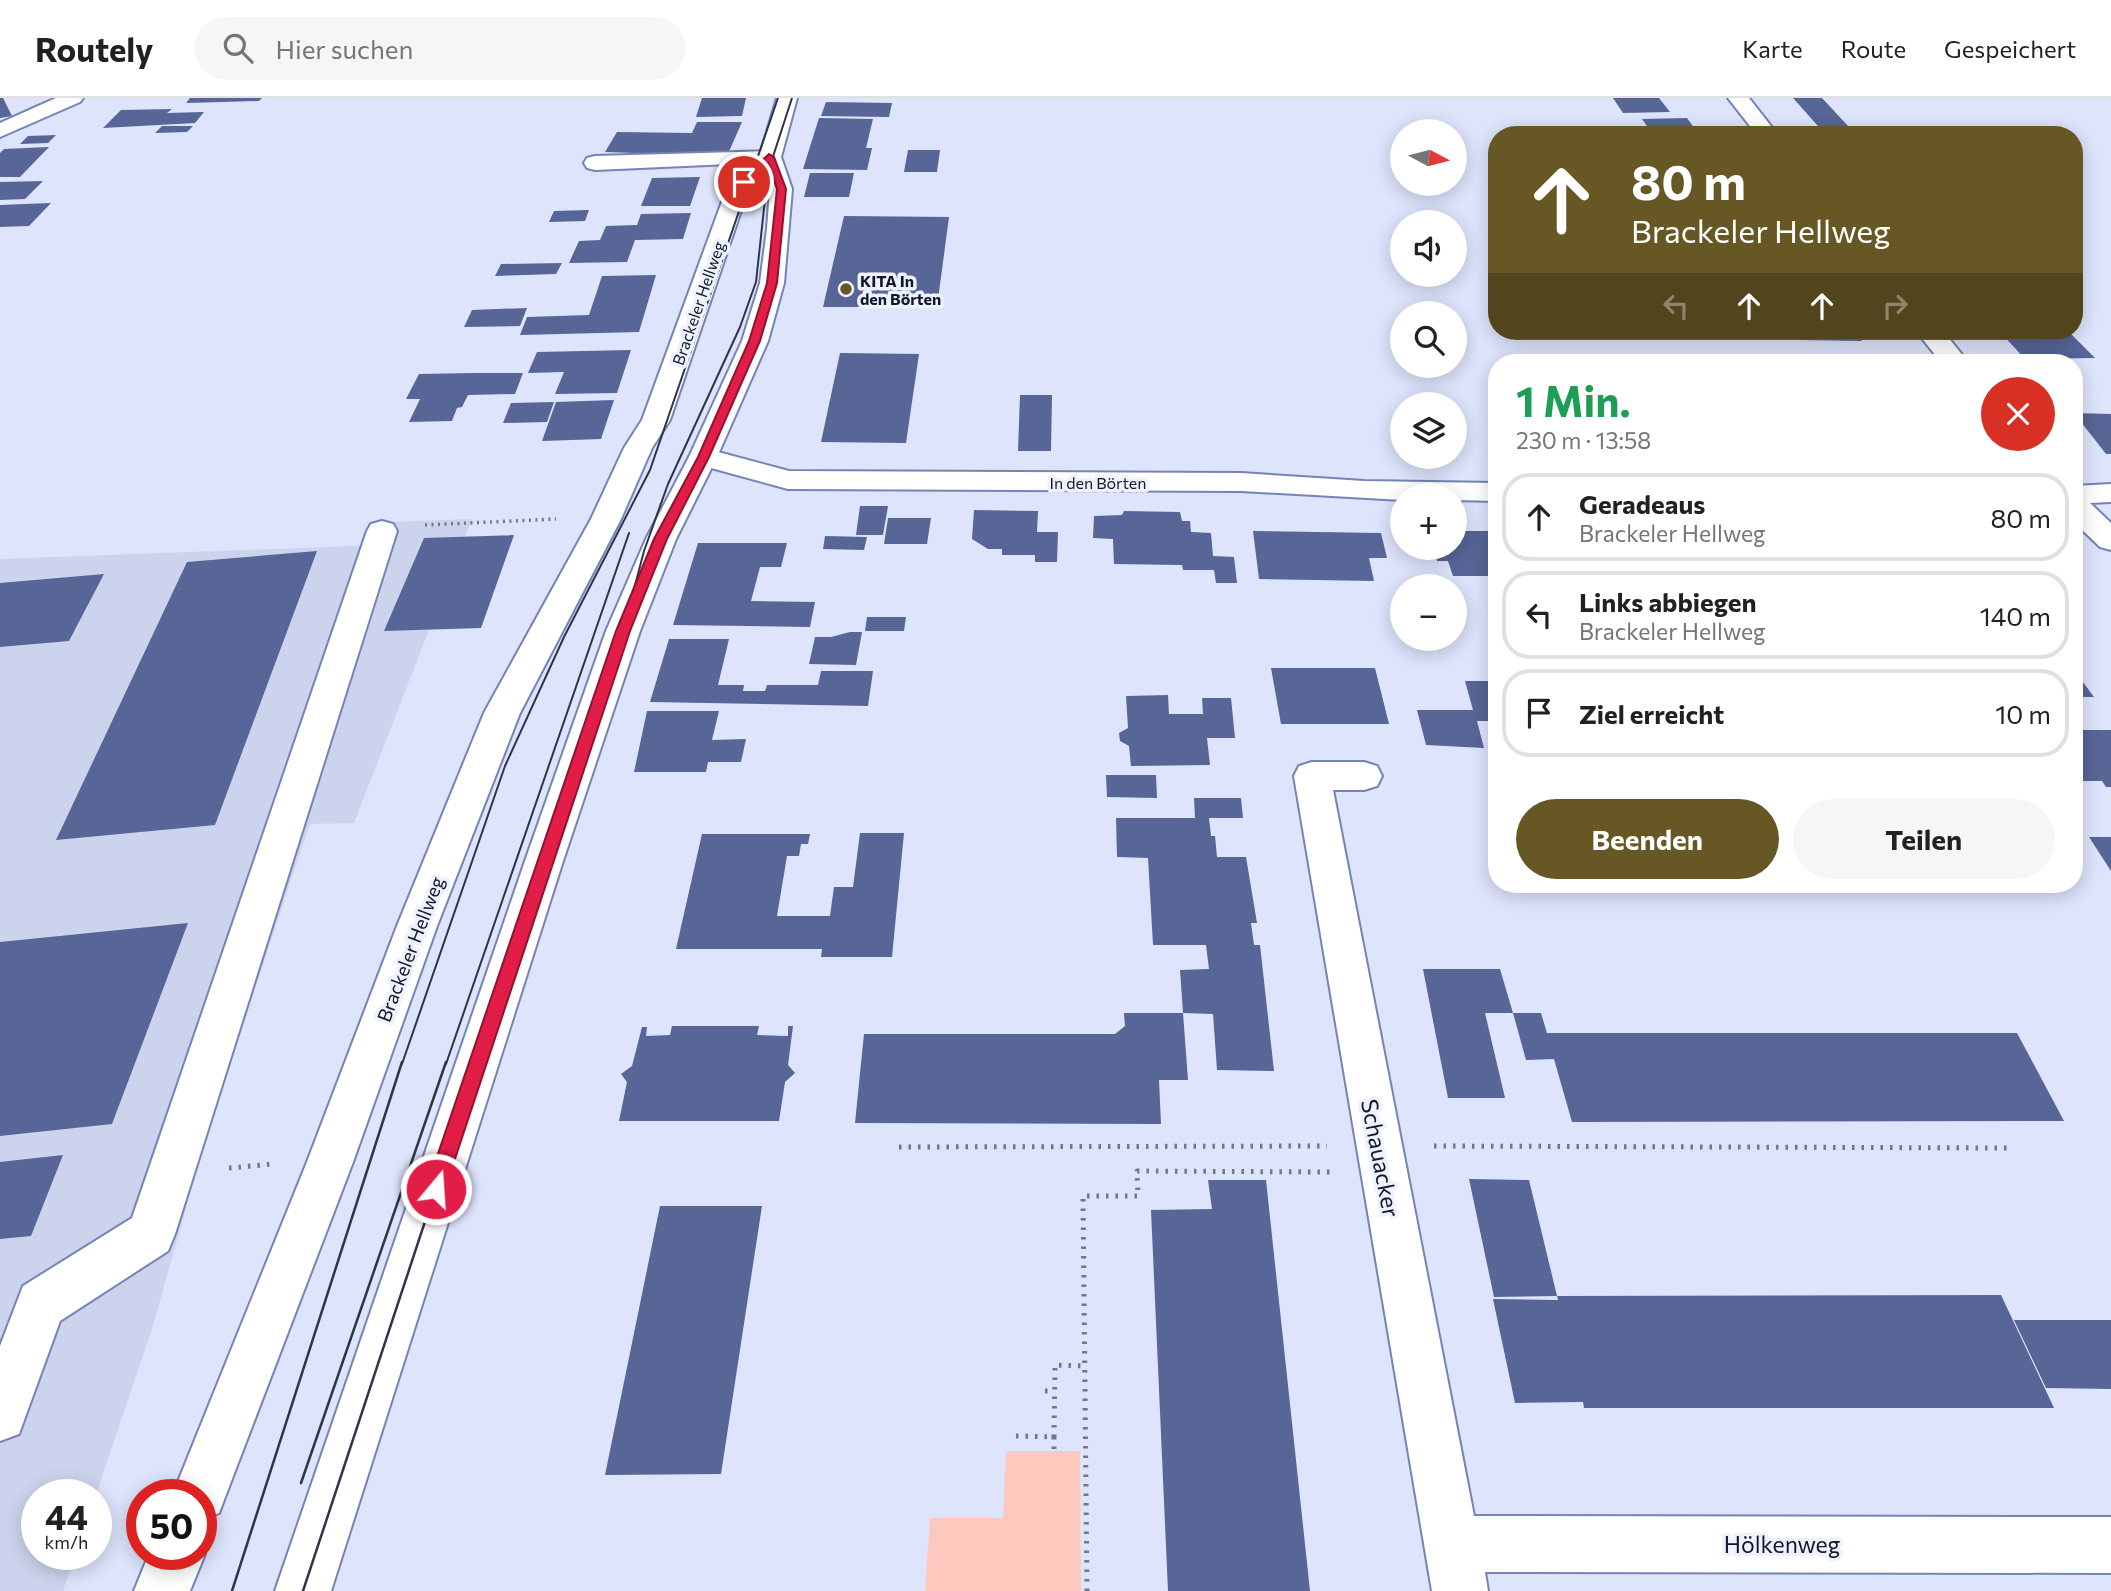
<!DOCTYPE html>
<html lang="de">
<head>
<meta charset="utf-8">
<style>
  body { margin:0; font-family:Commissioner,sans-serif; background:#f6f6f6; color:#202124; height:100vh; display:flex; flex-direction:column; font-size:26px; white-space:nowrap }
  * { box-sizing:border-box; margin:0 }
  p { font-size:23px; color:#757577 }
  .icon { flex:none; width:38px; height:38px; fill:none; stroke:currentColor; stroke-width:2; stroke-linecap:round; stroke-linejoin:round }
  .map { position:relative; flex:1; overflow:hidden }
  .details { position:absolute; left:1488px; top:256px; width:595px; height:539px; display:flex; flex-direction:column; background:#fff; border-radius:28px; box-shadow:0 4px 18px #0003 }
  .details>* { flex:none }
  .top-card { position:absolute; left:1488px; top:28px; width:595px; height:214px; border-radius:28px; box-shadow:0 4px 18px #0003; background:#675725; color:#fff; overflow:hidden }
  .needle { width:46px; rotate:97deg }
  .fabs { position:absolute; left:1390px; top:21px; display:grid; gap:14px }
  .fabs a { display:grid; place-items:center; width:77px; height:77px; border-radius:50%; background:#fff; box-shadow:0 4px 18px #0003; font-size:35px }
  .speed { position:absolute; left:21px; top:1381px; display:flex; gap:14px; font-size:35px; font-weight:700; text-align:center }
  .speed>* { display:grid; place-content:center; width:91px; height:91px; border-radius:50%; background:#fff; box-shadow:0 4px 18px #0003; line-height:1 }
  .speed small { font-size:18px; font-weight:400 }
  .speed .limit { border:10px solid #d22; background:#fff; color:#111 }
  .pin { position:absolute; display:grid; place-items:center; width:60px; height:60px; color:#fff; margin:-30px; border:4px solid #fff; border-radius:50%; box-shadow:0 2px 7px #0007 }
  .me { position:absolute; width:77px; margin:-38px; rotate:18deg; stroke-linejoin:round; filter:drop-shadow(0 0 5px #0008) }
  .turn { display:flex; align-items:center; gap:24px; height:147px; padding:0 28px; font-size:32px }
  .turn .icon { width:91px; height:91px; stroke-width:2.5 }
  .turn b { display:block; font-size:49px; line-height:60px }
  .lanes { display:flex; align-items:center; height:66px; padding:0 28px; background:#0003; justify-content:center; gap:35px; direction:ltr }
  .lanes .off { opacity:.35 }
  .round { display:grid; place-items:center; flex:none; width:74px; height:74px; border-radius:37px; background:#f6f6f6 }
  .summary { display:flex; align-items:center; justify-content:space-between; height:119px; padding:0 28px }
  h1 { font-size:42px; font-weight:700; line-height:52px; color:#1e9e55 }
  .primary-button { display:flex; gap:14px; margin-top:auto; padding:14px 28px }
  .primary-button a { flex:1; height:80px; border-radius:42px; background:#675725; color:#fff; font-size:28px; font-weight:700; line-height:80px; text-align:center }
  .primary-button a+a { background:#f6f6f6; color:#202124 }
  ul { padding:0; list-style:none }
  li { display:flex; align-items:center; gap:21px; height:88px; margin:0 14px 10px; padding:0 14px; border:4px solid #e0e0e0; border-radius:28px }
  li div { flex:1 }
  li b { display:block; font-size:26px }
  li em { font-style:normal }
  header { display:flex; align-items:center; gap:42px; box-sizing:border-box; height:98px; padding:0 35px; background:#fff; border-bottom:2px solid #e0e0e0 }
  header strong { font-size:33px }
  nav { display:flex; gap:38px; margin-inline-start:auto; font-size:24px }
  .search { width:490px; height:63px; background:#f6f6f6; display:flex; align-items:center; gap:18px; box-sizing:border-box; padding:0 24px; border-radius:38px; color:#757577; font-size:26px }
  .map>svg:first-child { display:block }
  .built { fill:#ccd4ed }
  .green { fill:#fdc9be }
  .building { fill:#576597 }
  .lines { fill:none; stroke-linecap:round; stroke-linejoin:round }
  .minor-casing { stroke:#7583b6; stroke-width:4 }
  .major-casing { stroke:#7583b6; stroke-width:4 }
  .path-far1 { stroke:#71778c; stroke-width:3.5; stroke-dasharray:2 4.5; stroke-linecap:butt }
  .path { stroke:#71778c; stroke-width:5; stroke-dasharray:2.5 7; stroke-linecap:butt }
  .minor { fill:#fff; fill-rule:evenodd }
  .major { fill:#fff; fill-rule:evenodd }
  .tram-far1 { stroke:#2f3448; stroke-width:2 }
  .tram { stroke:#2f3448; stroke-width:2.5 }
  .route { fill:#e11d48; stroke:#92132f; stroke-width:2 }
  .poi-dot { fill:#675725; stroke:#eef2fd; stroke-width:2.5 }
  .labels { text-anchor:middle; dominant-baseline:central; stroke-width:7; stroke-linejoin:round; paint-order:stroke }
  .far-poi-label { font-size:16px; font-weight:bold; fill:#12172a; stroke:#eef2fd; text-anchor:start }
  .far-street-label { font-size:16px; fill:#12172a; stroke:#eef2fd }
  .street-label { font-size:19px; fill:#12172a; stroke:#eef2fd }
  .near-street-label { font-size:23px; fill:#12172a; stroke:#eef2fd }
</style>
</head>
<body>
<header>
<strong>Routely</strong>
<div class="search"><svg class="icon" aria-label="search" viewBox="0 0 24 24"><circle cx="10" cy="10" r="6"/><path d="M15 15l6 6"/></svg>Hier suchen</div>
<nav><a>Karte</a><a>Route</a><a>Gespeichert</a></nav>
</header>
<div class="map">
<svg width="2111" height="1493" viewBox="0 0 2111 1493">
  <rect width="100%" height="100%" fill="#dde4fb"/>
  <!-- built -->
  <path class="built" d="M472 421 354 725 310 726 212 1018 152 1231 96 1396H37V1456H76L63 1493H0V461L380 447 390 424Z"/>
  <!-- green -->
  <path class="green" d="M1006 1353H1080L1081 1493H925L930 1420H1003Z"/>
  <!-- building -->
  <path class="building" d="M0 0H3L12 18 0 20Z
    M190 0H262L259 3 186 5Z
    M702 0H746L742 18 696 19Z
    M1613 0H1659L1670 14 1623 15Z
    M1793 0H1822L1849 29H2024L2033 37H1826Z
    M826 4 892 5 889 19 821 18Z
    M172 11 167 15 204 14 195 25 103 30 121 12Z
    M819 20 873 21 866 50H872L867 72 803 71Z
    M1687 20 1695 31H1703L1707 37H1647L1644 31H1649L1642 21Z
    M697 24H742L727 58 605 54 617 34 692 35Z
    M162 28H193L187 34 155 35Z
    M56 37 48 45 20 46 28 38Z
    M49 49 20 79H0V55L4 51Z
    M908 52H940L937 74H904Z
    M810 75H854L849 99H804Z
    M700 79 690 108H641L652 80Z
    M43 83 25 101 0 102V84Z
    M51 105 29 128 0 129V107Z
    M589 112 585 123 549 124 554 113Z
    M691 115 683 141 635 142 627 164 569 165 579 143 600 142 606 128 637 127 641 116Z
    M844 118 949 119 937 209H823Z
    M562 165 556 176 495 178 501 166Z
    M656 177 639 234 520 237 527 219 589 217 602 178Z
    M527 210 520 228 464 229 472 212Z
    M1794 233H1855L1862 243 1800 242Z
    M2068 233 2095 260 2025 261 2000 234Z
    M631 252 617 295 555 296 564 274 528 275 537 254Z
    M840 255 919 256 906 345 821 344Z
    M1831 259H1861L1865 264H1834Z
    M474 275H523L515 296 468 297 462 309 457 310 452 323 409 324 420 301H406L419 276Z
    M1020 297H1052L1051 353H1018Z
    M614 302 601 341 542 343 556 304Z
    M554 304 547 324 503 325 511 305Z
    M2074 315 2111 316V356H2106Z
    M860 408H888L883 437H856Z
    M974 412 1038 413 1037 434H1058L1057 464H1035V457H1002V451H988L972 441Z
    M1124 413 1180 414 1182 423H1190L1191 434 1211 435 1213 458 1234 459 1237 485H1216L1214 472H1183L1182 467 1114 466 1113 441 1093 440 1094 418 1122 417Z
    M888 420H931L927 446H884Z
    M1253 433 1381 435 1387 460H1369L1374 483 1259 481Z
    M1454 433H1496V478H1453L1448 463H1437L1434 450H1454Z
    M514 437 481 530 384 533 424 440Z
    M825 438 867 439 864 452 823 451Z
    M698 445H787L781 469H760L751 503 815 504 810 529 673 527Z
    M317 453 215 727 56 742 187 464Z
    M104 476 69 543 0 549V485Z
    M867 519H906L904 533H865Z
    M850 534H862L856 567 809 566 815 539H831Z
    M669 541H729L718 587H744L743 593H765L767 587H818L821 573H873L868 608 650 604Z
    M1271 570H1375L1389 626H1281Z
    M2074 572 2094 599H2074Z
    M1465 583H1489L1494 601H1496V623H1477L1484 650 1426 647 1417 612H1473Z
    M1168 597 1169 616H1203L1202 600H1231L1235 640H1207L1210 667 1131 668 1129 648 1120 643 1119 635 1128 630 1126 598Z
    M647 613H719L712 642 746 641 741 664H708L706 674H634Z
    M2074 632H2111V689H2106L2102 683H2074Z
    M1106 677H1156L1157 700 1107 699Z
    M1194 700H1241L1243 720H1209L1211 738H1215L1217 759H1246L1257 825H1251L1254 847H1260L1274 973 1217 972 1213 916 1183 915 1180 872 1209 871 1206 847H1153L1148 760 1117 759 1116 720H1195Z
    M860 735H904L892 859H821L822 851H676L702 736H810L808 746H801L799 758H787L777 818H830L834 789H853Z
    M2089 739H2111V773Z
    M188 825 112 1026 0 1038V844Z
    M1423 871H1500L1513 915H1485L1505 1000H1448Z
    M1124 915H1183L1188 982H1159L1161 1026 855 1025 864 936H1115L1125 928Z
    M1513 915H1541L1547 935H2017L2064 1023 1572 1024 1554 961 1526 962Z
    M672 928H759L757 937 788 938V928H793L788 967 795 975 785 984 779 1023H619L627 984 621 976 632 968 642 929H647L646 938 670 937Z
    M63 1057 31 1138 0 1141V1064Z
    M1469 1081 1529 1082 1557 1198 2001 1197 2054 1310H1584L1583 1304 1515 1305 1493 1201 1558 1202 1557 1198 1494 1199Z
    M1208 1082H1266L1310 1493H1168L1151 1112 1212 1111Z
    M660 1108H762L721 1376 605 1377Z
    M2014 1222H2111V1291L2046 1290Z"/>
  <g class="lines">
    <defs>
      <path id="minor" d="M56 0H83L80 4 0 39V25Z
        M1728 0H1749L1778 37H1757Z
        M770 53 778 54 781 59 778 64 595 72 587 70 584 65 587 60 595 58Z
        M1916 233H1943L1968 264H1941Z
        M703 350 789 373 1241 375 1364 383 1496 385V403L1454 402V397H1402V402L1241 393 788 391 693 365 689 359 693 353Z
        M2111 386V404L2090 405 2111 425V452L2100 449 2074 424V388Z
        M382 423 393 426 397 433 175 1136 168 1153 60 1223 19 1336 0 1343V1248L23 1188 132 1120 367 433 371 426Z
        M1312 664H1364L1377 668 1382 678 1377 688 1364 692H1333L1474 1418 2111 1419V1475L1485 1474 1488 1493H1432L1294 678 1299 668Z"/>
      <path id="major" d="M777 0H797L781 59 792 91 784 185 768 243 717 359 676 441 640 533 562 766 331 1493H275L524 766 606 533 646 441 689 359 742 243 760 185 767 131 770 91 765 76 746 98 670 322 652 350 621 421 520 615 437 828 353 1064 219 1415 201 1423V1396H173L307 1064 397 828 484 615 591 421 624 350 642 322 724 98 736 79 760 57Z
        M201 1447 205 1456 190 1493H134L149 1456H201Z"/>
    </defs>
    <!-- minor casing -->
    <use href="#minor" class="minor-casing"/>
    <!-- major casing -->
    <use href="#major" class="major-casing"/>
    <!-- path-far1 -->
    <path class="path-far1" d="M425 427 556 421"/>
    <!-- path -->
    <path class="path" d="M1434 1048 2010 1050
      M899 1049 1327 1048
      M229 1070 273 1066
      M1045 1293H1054
      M1016 1338 1054 1339 1055 1267 1085 1268
      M1054 1339V1353
      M1087 1493 1083 1098H1138L1137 1073 1331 1074"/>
    <!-- minor -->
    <use href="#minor" class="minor"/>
    <!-- major -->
    <use href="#major" class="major"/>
    <!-- tram-far1 -->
    <path class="tram-far1" d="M623 533 644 453 668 386 740 229 756 184 768 74 792 0
      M402 966 505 668 564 539 650 372 778 0
      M446 966 629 435"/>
    <!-- tram -->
    <path class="tram" d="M301 1385 446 964
      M232 1493 402 964
      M303 1493 444 1066"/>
  </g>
  <!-- route -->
  <path class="route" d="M769 56 774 59 786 91 777 185 760 243 709 359 667 441 630 533 445 1091 443 1098 436 1100 429 1098 426 1091 616 533 654 441 698 359 749 243 767 185 777 91 768 66 747 86 740 84Z"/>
  <!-- markers -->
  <circle class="poi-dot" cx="846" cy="191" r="7"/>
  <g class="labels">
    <!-- far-poi labels -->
    <g class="far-poi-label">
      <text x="860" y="182">KITA In<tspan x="860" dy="18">den Börten</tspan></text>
    </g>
    <!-- far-street labels -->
    <g class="far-street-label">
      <text transform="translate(698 205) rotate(-71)">Brackeler Hellweg</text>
      <text x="1098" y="384">In den Börten</text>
    </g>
    <!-- street labels -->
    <g class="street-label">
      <text transform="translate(410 851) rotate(-69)">Brackeler Hellweg</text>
    </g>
    <!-- near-street labels -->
    <g class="near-street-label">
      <text transform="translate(1381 1060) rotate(79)">Schauacker</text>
      <text x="1782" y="1446">Hölkenweg</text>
    </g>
  </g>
</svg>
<div class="fabs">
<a><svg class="needle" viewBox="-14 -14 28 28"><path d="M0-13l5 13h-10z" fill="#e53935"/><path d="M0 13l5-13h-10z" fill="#757577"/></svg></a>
<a><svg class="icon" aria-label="sound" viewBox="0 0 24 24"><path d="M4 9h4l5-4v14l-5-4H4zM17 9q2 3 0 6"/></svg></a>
<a><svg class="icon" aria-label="search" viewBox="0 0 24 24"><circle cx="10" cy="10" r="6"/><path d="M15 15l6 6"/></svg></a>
<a><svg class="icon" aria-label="layers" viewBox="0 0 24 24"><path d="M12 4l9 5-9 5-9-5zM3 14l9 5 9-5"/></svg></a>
<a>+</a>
<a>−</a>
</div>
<div class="speed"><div>44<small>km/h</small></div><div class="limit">50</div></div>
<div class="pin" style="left:744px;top:84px;background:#d93025"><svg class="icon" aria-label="arrive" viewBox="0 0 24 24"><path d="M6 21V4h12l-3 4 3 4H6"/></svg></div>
<svg class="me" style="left:436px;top:1091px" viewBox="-20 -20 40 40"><circle r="17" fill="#e11d48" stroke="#fff" stroke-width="3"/><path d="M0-11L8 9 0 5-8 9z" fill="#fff"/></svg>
<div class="top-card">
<div class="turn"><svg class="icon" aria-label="ahead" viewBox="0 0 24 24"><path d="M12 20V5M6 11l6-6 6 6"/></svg><div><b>80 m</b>Brackeler Hellweg</div></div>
<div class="lanes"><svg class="icon off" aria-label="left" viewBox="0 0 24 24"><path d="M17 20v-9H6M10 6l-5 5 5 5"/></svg><svg class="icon" aria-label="ahead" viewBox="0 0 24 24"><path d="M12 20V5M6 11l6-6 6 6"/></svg><svg class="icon" aria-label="ahead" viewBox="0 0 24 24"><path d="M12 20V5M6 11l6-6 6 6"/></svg><svg class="icon off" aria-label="right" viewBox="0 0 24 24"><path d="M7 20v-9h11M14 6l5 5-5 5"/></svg></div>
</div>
<section class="details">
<div class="summary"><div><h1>1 Min.</h1><p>230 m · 13:58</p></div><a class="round" style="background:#d93025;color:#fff"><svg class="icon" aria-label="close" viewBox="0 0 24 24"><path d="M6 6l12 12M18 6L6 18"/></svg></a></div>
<ul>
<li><svg class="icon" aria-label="ahead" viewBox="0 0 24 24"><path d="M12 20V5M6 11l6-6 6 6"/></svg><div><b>Geradeaus</b><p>Brackeler Hellweg</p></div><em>80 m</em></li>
<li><svg class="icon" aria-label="left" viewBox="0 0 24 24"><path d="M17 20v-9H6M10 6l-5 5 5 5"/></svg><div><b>Links abbiegen</b><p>Brackeler Hellweg</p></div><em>140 m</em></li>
<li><svg class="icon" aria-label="arrive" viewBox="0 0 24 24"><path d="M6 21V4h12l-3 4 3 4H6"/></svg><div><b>Ziel erreicht</b></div><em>10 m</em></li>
</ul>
<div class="primary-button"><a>Beenden</a><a>Teilen</a></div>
</section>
</div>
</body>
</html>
